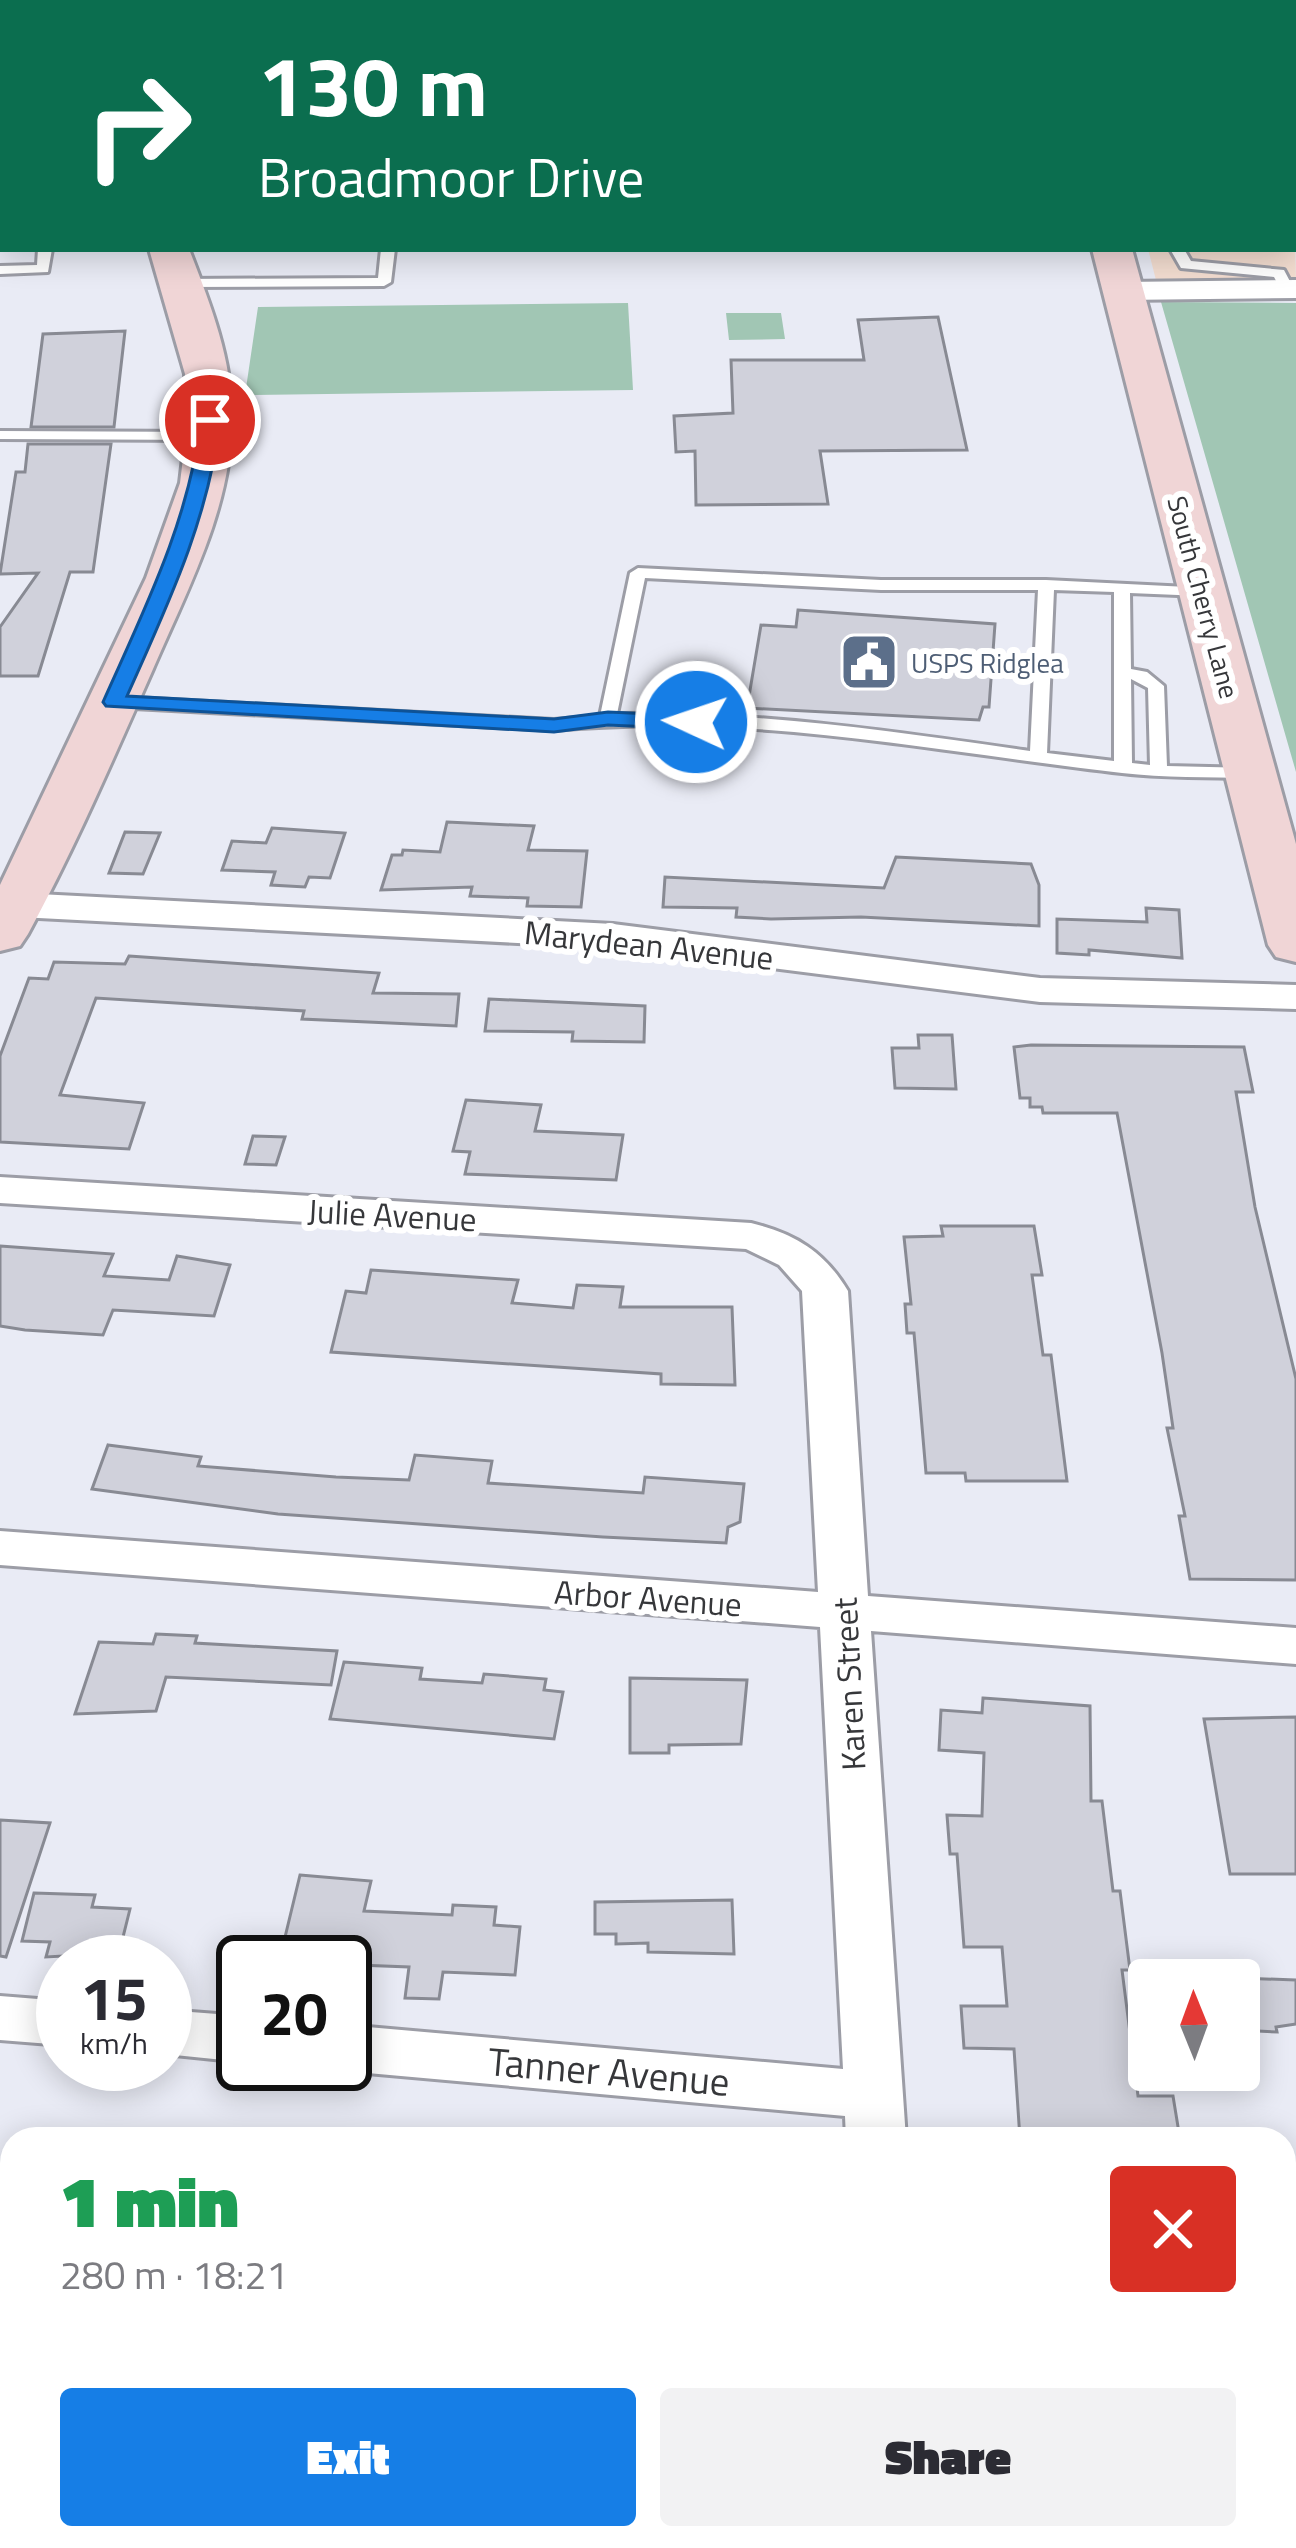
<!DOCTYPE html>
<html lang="en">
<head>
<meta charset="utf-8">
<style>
  body { margin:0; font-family:"Titillium Web",sans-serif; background:#f2f2f3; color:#2b2b33; height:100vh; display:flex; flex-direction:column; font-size:45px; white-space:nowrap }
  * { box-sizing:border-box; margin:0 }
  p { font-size:39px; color:#7c7c81 }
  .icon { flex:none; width:66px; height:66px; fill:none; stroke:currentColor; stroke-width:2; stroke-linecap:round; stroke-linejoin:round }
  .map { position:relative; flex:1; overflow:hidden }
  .side { position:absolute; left:0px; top:2127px; width:1296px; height:423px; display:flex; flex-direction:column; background:#fff; border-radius:36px 36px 0 0; box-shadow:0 6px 30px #0003 }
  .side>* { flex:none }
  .hud { position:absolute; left:0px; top:0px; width:1296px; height:252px; box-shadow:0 6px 30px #0003; background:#0b6e4f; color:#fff; overflow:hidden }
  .needle { width:78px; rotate:359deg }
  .tools { position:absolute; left:1128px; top:1959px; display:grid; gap:24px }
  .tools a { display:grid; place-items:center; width:132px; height:132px; border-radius:12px; background:#fff; box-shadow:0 6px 30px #0003; font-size:60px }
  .speed { position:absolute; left:36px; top:1935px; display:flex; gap:24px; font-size:60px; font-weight:700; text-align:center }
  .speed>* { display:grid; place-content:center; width:156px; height:156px; border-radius:50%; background:#fff; box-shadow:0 6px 30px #0003; line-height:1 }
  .speed small { font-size:30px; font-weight:400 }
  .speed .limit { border:6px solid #111; border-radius:18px; background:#fff; color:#111 }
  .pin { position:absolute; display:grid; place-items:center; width:102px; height:102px; color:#fff; margin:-51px; border:6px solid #fff; border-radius:50%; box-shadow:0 3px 12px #0007 }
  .me { position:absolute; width:132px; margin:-66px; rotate:273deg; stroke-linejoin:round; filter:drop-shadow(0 0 9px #0008) }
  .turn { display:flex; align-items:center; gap:42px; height:252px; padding:0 60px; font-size:54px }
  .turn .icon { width:156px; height:156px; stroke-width:2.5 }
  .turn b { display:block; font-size:84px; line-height:102px }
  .round { display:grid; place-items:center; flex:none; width:126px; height:126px; border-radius:12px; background:#f2f2f3 }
  .head { display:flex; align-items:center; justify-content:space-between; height:204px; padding:0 60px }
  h1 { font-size:72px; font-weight:800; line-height:90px; color:#1e9e55 }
  .action { display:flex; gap:24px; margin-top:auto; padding:24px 60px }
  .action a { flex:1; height:138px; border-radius:12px; background:#167ee6; color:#fff; font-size:48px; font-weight:800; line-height:138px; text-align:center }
  .action a+a { background:#f2f2f3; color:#2b2b33 }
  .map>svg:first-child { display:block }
  .commercial { fill:#f3ddd0 }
  .green { fill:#a1c6b4 }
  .building { fill:#d0d1db; stroke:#888a93; stroke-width:3 }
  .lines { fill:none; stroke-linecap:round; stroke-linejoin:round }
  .lane-casing { stroke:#9c9da6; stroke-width:6 }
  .street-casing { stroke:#9c9da6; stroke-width:6 }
  .secondary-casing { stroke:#9c9da6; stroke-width:6 }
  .lane { fill:#fff; fill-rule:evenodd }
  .street { fill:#fff; fill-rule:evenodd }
  .secondary { fill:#f0d5d6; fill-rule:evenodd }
  .route { fill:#167ee6; stroke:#0e5296; stroke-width:3 }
  .labels { text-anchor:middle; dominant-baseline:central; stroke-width:12; stroke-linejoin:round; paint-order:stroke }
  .far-street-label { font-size:27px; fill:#36373a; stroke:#fff }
  .far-service-label { font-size:27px; fill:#4e5e75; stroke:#fff; text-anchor:start }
  .street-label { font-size:33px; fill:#36373a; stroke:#fff }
  .near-street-label { font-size:39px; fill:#36373a; stroke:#fff }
</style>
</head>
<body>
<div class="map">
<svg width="1296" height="2548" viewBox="0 0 1296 2548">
  <rect width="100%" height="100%" fill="#e9ebf5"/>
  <!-- commercial -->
  <path class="commercial" d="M1293 137 1296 282 1157 284 1148 249H1293Z"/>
  <!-- green -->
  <path class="green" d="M1161 302 1296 303V772Z
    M628 303 633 390 245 395 258 307Z
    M726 313H781L785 339 729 340Z"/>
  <!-- building -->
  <path class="building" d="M938 317 967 450 820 451 828 504 696 505 695 451 676 452 674 416 733 413 731 360H864L858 320Z
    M125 331 114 427H31L43 334Z
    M28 444H111L93 572H70L38 676H0V627L38 573 0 574 16 472H25Z
    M798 610 995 624 989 707H983L979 720 747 708 761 625 796 627Z
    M447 822 534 826 528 850 587 851 581 907 527 906 528 898 470 896 472 887 381 890 392 855H402L403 850 440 852Z
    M272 828 345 833 330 878 309 877 305 887 271 885 275 872 222 870 232 841 266 843Z
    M125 832 160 833 143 874 109 873Z
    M896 857 1031 864 1039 885V926L861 917 771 919 736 917 737 908 663 907 665 877 884 888Z
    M1146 908 1179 910 1182 958 1089 950V955L1057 953V919L1147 922Z
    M129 956 379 973 373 993 459 994 456 1026 302 1019 304 1011 96 998 60 1095 144 1103 129 1149 0 1142V1056L29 978 48 979 54 962 125 964Z
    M489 999 645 1006 644 1042 572 1041 573 1032 485 1031Z
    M918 1035H952L956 1089 895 1088 892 1048H919Z
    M1031 1045 1244 1047 1253 1092H1236L1255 1207 1296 1379V1580L1190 1579 1179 1516H1185L1167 1428H1173L1162 1353 1117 1113H1043L1042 1107H1030V1098H1020L1014 1047Z
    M466 1100 541 1105 535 1131 623 1135 616 1180 465 1174 470 1152 453 1151Z
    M253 1136 285 1137 276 1165 245 1164Z
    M941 1226H1034L1042 1275H1032L1043 1355H1051L1067 1481H966L965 1473H926L914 1333H907L905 1304H911L904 1237 943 1236Z
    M0 1246 113 1254 104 1276 169 1280 177 1256 230 1265 214 1316 113 1310 103 1335 25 1330 0 1326Z
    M371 1270 518 1280 512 1303 573 1308 577 1285 623 1287 620 1307H732L735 1385 661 1384V1374L331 1352 346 1291 366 1293Z
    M108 1445 201 1457 198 1466 336 1477 409 1480 415 1455 492 1461 488 1483 643 1493 645 1477 744 1484 740 1522 728 1527 726 1543 603 1537 278 1514 92 1489Z
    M156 1634 197 1636 195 1643 337 1651 331 1685 166 1677 156 1711 75 1714 99 1642 153 1644Z
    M344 1662 422 1668 420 1679 482 1683 484 1674 546 1679 544 1690 563 1692 554 1739 330 1719Z
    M630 1678 747 1680 741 1744 669 1745V1753H630Z
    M983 1698 1090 1706 1091 1801H1102L1113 1891H1120L1130 1970H1122L1138 2096H1173L1180 2139H1020L1014 2049 964 2048 961 2006H1007L1002 1947H964L957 1854H950L947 1815 982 1816 984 1753 939 1750 941 1710 982 1713Z
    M1296 1717V1874H1230L1204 1719Z
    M0 1820 50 1823 6 1957 0 1956Z
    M300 1875 371 1881 364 1911 452 1915 453 1905 496 1907 494 1925 520 1927 515 1975 443 1972 439 1999 405 1998 409 1967 279 1962Z
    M34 1893 95 1895 92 1907 130 1909 119 1953 46 1957 50 1942 22 1941Z
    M732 1900 734 1954 648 1952V1943L616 1944V1934H595V1902Z
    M1239 1978 1296 1980V2024L1276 2027 1277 2032 1239 2030Z"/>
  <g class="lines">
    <defs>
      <path id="lane" d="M0 11H3V17H0Z
        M0 201H3V209H0Z
        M38 249H52L48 272 0 274V266L37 265Z
        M381 249H395L391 282 384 286 182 287 175 283 182 279 378 278Z
        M1170 249H1184L1191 261 1284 270 1294 289 1282 292 1274 277 1181 268Z
        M0 431 209 432 216 436 209 440 0 439Z
        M638 568 881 580H1046L1208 588V594L1202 596 1130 593 1131 669 1147 672 1164 686 1167 766 1251 768 1260 773 1251 778C1208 777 1164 778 1122 773 932 751 746 712 554 730L115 707 107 702 115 697 554 720 600 716 630 573ZM645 578 881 590H1038L1030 751C892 731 756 711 617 714ZM1054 590 1114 592V761L1047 753ZM1131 679 1148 688 1150 765 1132 763Z"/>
      <path id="street" d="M240 0H264V3H240Z
        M1296 280V298L1122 300 1107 291 1122 282Z
        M0 892 613 924 1040 978 1296 985V1009L1040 1002 613 948 0 916Z
        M0 1177 751 1223C795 1234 824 1251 848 1291L868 1596 1296 1628V1664L871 1631 906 2139H846L845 2116 345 2071 325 2064H345V2025L843 2069 820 1627 0 1565V1531L818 1592 802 1291 779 1265 746 1249 0 1203Z
        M0 1996 63 2001V2045L0 2040Z
        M165 2010 243 2016V2062L165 2054Z
        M868 2538H934V2548H868Z"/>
      <path id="secondary" d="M765 0H857L763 3Z
        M1028 0H1062L1063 3H1029Z
        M0 38H3V60H0Z
        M149 249H189C210 303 232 359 232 417 232 507 188 588 153 669 113 759 75 848 28 934L20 946 0 951V885L146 578 180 483 188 417 185 374Z
        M1092 249H1132L1296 844V962L1276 957 1268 945Z"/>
    </defs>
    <!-- lane casing -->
    <use href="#lane" class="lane-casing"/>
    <!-- street casing -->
    <use href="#street" class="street-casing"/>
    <!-- secondary casing -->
    <use href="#secondary" class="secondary-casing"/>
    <!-- lane -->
    <use href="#lane" class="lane"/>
    <!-- street -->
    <use href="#street" class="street"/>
    <!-- secondary -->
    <use href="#secondary" class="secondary"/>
  </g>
  <!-- route -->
  <path class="route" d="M210 415 220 420C209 519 167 606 127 696L554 719 608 712 696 716 707 722 696 729 608 725 554 732 106 706 103 702C144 610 189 521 201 420Z"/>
  <!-- icons -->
  <defs>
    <symbol id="civic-square" viewBox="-11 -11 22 22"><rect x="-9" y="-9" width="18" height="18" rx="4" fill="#5c6f8a" stroke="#fff"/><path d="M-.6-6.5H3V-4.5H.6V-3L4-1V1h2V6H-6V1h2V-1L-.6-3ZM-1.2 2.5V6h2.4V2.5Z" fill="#fff"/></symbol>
  </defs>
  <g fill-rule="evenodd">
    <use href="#civic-square" x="836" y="629" width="66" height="66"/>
  </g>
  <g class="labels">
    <!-- far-street labels -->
    <g class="far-street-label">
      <text transform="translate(1204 597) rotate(75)">South Cherry Lane</text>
    </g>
    <!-- far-service labels -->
    <g class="far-service-label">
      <text x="911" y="662">USPS Ridglea</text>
    </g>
    <!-- street labels -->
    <g class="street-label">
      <text transform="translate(649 945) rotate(6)">Marydean Avenue</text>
      <text transform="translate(392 1215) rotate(3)">Julie Avenue</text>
      <text transform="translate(648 1598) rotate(4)">Arbor Avenue</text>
      <text transform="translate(849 1684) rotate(-93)">Karen Street</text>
    </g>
    <!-- near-street labels -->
    <g class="near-street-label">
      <text transform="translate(609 2071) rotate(5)">Tanner Avenue</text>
    </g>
  </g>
</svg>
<div class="tools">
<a><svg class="needle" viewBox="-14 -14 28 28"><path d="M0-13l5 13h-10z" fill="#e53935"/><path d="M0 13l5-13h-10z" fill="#7c7c81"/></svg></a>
</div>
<div class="speed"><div>15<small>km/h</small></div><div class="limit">20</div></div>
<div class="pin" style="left:210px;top:420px;background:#d93025"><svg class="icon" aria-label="arrive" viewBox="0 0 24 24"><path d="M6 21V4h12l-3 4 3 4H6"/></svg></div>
<svg class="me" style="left:696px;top:722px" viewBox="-20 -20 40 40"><circle r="17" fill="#167ee6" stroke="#fff" stroke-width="3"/><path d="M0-11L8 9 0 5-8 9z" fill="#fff"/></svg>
<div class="hud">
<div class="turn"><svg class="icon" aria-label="right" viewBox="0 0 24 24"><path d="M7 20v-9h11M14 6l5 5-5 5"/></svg><div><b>130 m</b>Broadmoor Drive</div></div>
</div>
<section class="side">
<div class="head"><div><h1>1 min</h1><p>280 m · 18:21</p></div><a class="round" style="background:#d93025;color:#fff"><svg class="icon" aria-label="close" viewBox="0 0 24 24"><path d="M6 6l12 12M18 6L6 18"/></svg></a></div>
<div class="action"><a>Exit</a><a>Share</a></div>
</section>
</div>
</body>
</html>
